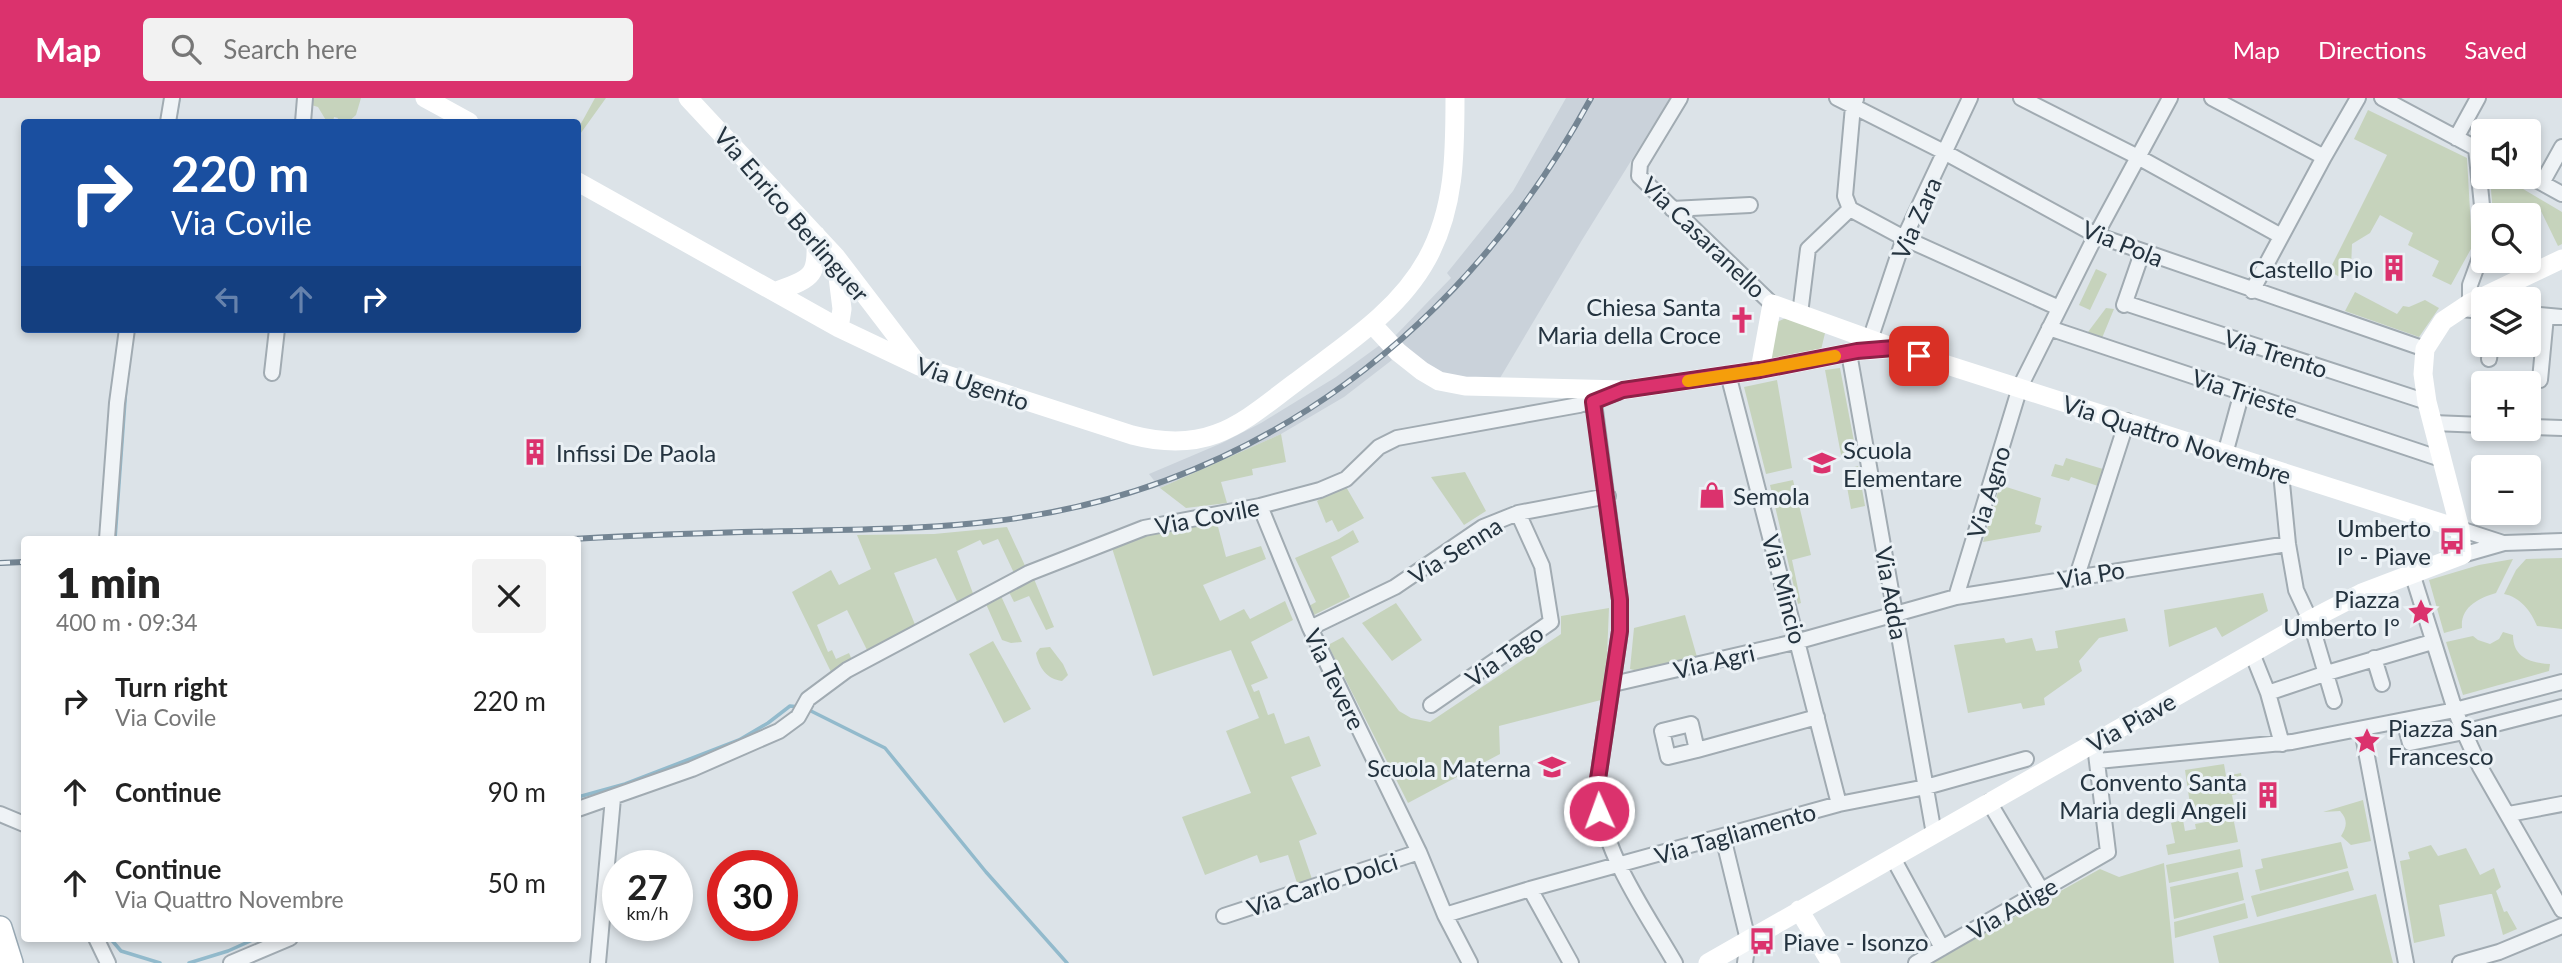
<!DOCTYPE html>
<html lang="en">
<head>
<meta charset="utf-8">
<style>
  body { margin:0; font-family:Lato,sans-serif; background:#f2f2f2; color:#222; height:100vh; display:flex; flex-direction:column; font-size:26px; white-space:nowrap }
  * { box-sizing:border-box; margin:0 }
  p { font-size:23px; color:#767676 }
  .icon { flex:none; width:38px; height:38px; fill:none; stroke:currentColor; stroke-width:2; stroke-linecap:round; stroke-linejoin:round }
  .map { position:relative; flex:1; overflow:hidden }
  .sheet { position:absolute; left:21px; top:438px; width:560px; height:406px; display:flex; flex-direction:column; background:#fff; border-radius:7px; box-shadow:0 4px 10px #0003 }
  .sheet>* { flex:none }
  .hud { position:absolute; left:21px; top:21px; width:560px; height:214px; border-radius:7px; box-shadow:0 4px 10px #0003; background:#1a4fa0; color:#fff; overflow:hidden }
  .buttons { position:absolute; left:2471px; top:21px; display:grid; gap:14px }
  .buttons a { display:grid; place-items:center; width:70px; height:70px; border-radius:7px; background:#fff; box-shadow:0 4px 10px #0003; font-size:35px }
  .speed { position:absolute; left:602px; top:752px; display:flex; gap:14px; font-size:35px; font-weight:700; text-align:center }
  .speed>* { display:grid; place-content:center; width:91px; height:91px; border-radius:50%; background:#fff; box-shadow:0 4px 10px #0003; line-height:1 }
  .speed small { font-size:18px; font-weight:400 }
  .speed .limit { border:10px solid #d22; background:#fff; color:#111 }
  .pin { position:absolute; display:grid; place-items:center; width:60px; height:60px; color:#fff; margin:-30px; border-radius:14px; box-shadow:0 4px 10px #0006 }
  .me { position:absolute; width:77px; margin:-38px; rotate:358deg; stroke-linejoin:round; filter:drop-shadow(0 0 5px #0008) }
  .turn { display:flex; align-items:center; gap:24px; height:147px; padding:0 35px; font-size:32px }
  .turn .icon { width:91px; height:91px; stroke-width:2.5 }
  .turn b { display:block; font-size:49px; line-height:60px }
  .lanes { display:flex; align-items:center; height:66px; padding:0 35px; background:#0003; justify-content:center; gap:35px; direction:ltr }
  .lanes .off { opacity:.35 }
  .round { display:grid; place-items:center; flex:none; width:74px; height:74px; border-radius:7px; background:#f2f2f2 }
  .head { display:flex; align-items:center; justify-content:space-between; height:119px; padding:0 35px }
  h1 { font-size:42px; font-weight:800; line-height:52px }
  ul { padding:0; list-style:none }
  li { display:flex; align-items:center; gap:21px; height:91px; padding:0 35px }
  li div { flex:1 }
  li b { display:block; font-size:26px }
  li em { font-style:normal }
  header { display:flex; align-items:center; gap:42px; box-sizing:border-box; height:98px; padding:0 35px; background:#db326d; color:#fff }
  header strong { font-size:33px }
  nav { display:flex; gap:38px; margin-inline-start:auto; font-size:24px }
  .search { width:490px; height:63px; background:#f2f2f2; display:flex; align-items:center; gap:18px; box-sizing:border-box; padding:0 24px; border-radius:7px; color:#767676; font-size:26px }
  .map>svg:first-child { display:block }
  .built { fill:#cad2da }
  .green { fill:#c6d3bc }
  .lines { fill:none; stroke-linecap:round; stroke-linejoin:round }
  .stream { stroke:#92bacc; stroke-width:3.5 }
  .street-casing { stroke:#a1abb2; stroke-width:18 }
  .primary-casing { stroke:#9aaab5; stroke-width:26 }
  .street { stroke:#eff3f6; stroke-width:14 }
  .secondary { stroke:#fff; stroke-width:19 }
  .primary { stroke:#fff; stroke-width:23 }
  .rail-casing { stroke:#748593; stroke-width:6 }
  .rail { stroke:#ebf1f5; stroke-width:3.5; stroke-dasharray:10; stroke-linecap:butt }
  .route-casing { stroke:#8e2047; stroke-width:18 }
  .route { stroke:#db326d; stroke-width:12 }
  .slow { stroke:#f59e0b; stroke-width:12 }
  .labels { text-anchor:middle; dominant-baseline:central; stroke-width:6; stroke-linejoin:round; paint-order:stroke }
  .street-label { font-size:24px; fill:#24333f; stroke:#ebf1f5 }
  .poi-label { font-size:24px; fill:#24333f; stroke:#ebf1f5; text-anchor:end }
</style>
</head>
<body>
<header>
<strong>Map</strong>
<div class="search"><svg class="icon" aria-label="search" viewBox="0 0 24 24"><circle cx="10" cy="10" r="6"/><path d="M15 15l6 6"/></svg>Search here</div>
<nav><a>Map</a><a>Directions</a><a>Saved</a></nav>
</header>
<div class="map">
<svg width="2562" height="865" viewBox="0 0 2562 865">
  <rect width="100%" height="100%" fill="#dce3e8"/>
  <!-- built -->
  <path class="built" d="M1566 0H1670L1582 142 1500 280 1466 281 1433 273 1395 238 1451 180 1447 175 1513 93Z
    M1380 247 1392 262 1344 299 1281 336 1160 390 1149 376 1222 345 1261 325 1336 279Z"/>
  <!-- green -->
  <path class="green" d="M309 0H361L356 17 348 24H336L338 20 334 19 333 24H327L318 9 308 6Z
    M595 0H606L578 39V31Z
    M2368 12 2467 60 2472 149 2451 187 2432 178 2439 163 2408 147 2413 135 2380 117 2370 135 2352 146 2351 170 2345 182 2329 173 2387 57 2354 41Z
    M2490 79H2503L2562 114V146L2558 148 2539 109 2517 117 2514 112 2504 117H2493Z
    M2096 171 2107 176 2090 212 2079 207Z
    M2355 194 2397 216 2403 208 2409 209 2425 202 2439 210 2419 239 2345 213Z
    M2106 210 2114 211 2102 240 2088 234Z
    M1786 220 1825 235 1821 252 1775 261 1769 260 1777 224Z
    M1840 270 1857 359 1842 362 1825 272Z
    M1777 282 1792 370 1766 376 1744 289Z
    M1281 336 1286 364 1252 371 1253 377 1221 384 1227 405 1186 410 1160 390Z
    M2066 360 2103 371 2098 388 2071 379 2069 383 2051 378 2055 366 2063 368Z
    M1858 368 1865 408 1851 411 1844 372Z
    M1465 374 1486 413 1464 427 1431 379Z
    M1793 382 1811 457 1792 462 1801 505 1798 506 1770 387Z
    M1345 387 1364 420 1338 434 1332 422 1326 425 1317 403Z
    M2000 387 2041 400 2035 426 2042 428 2040 434 1983 444Z
    M1217 425 1226 459 1261 448 1266 461 1203 487 1220 523 1244 511 1250 521 1285 503 1293 522 1251 544 1268 580 1251 587 1254 594 1259 592 1268 617 1274 615 1285 646 1309 638 1321 668 1291 679 1317 736 1299 743 1312 781 1297 785 1288 757 1260 765 1257 757 1205 777 1182 719 1251 695 1226 633 1259 620 1231 552 1153 578 1111 447 1166 430Z
    M1007 429 1027 472 1014 475 998 441 983 447 980 442 957 453 974 498 925 523 957 503 936 460 894 475 916 529 868 554 847 512 817 527 828 554 832 552 836 561 849 555 852 562 831 574 792 494 831 472 839 487 871 471 857 437 934 436Z
    M1353 432 1359 444 1331 459 1350 499 1314 517 1309 508 1316 504 1295 460 1339 441Z
    M2562 460V531L2537 528C2531 513 2520 499 2504 496L2516 472 2526 461Z
    M2513 461 2496 495C2479 500 2460 509 2462 530L2444 535 2429 482 2479 467Z
    M1034 481 1054 529 1046 532 1029 498 1014 504 1009 494Z
    M2263 495 2268 513 2222 539 2216 529 2169 549 2164 512Z
    M1001 498 1022 544 1011 545 1002 542 986 506Z
    M1396 505 1422 542 1392 563 1362 525Z
    M1609 510 1607 558 1601 602 1499 628 1500 656 1408 705 1328 547 1343 539 1399 613 1411 620 1430 624 1561 536V518Z
    M1685 517 1697 559 1638 573 1630 571 1634 530Z
    M2125 520 2128 533 2099 540 2079 563 2082 573 2044 600 2045 607 2023 611 2021 605 1968 615 1954 547 2004 540 2006 545 2032 540 2036 553 2058 550 2055 533Z
    M2503 534 2513 537C2513 560 2531 565 2550 566L2549 573 2463 597 2446 544 2473 538 2478 542 2490 546 2499 541Z
    M993 543 1031 611 1004 625 969 556Z
    M1050 549 1063 566 1068 577 1062 583C1047 581 1039 570 1036 555L1040 550Z
    M2224 666 2226 678 2241 675 2244 695 2232 697 2235 713 2192 720 2185 672Z
    M2363 702 2371 743 2351 747 2341 738C2347 728 2348 722 2340 713L2323 714Z
    M2233 719 2238 744 2168 757 2166 747 2175 745 2171 725 2183 722 2185 733 2196 731 2195 726Z
    M2341 744 2348 770 2260 793 2255 772 2263 770 2261 761Z
    M2431 747 2438 758 2466 750 2480 777 2494 770 2501 789 2496 793 2504 814 2507 813 2517 831 2503 837 2492 796H2490L2439 807 2445 838 2414 845 2400 763 2410 761 2408 754Z
    M2240 751 2243 769 2169 785 2166 767Z
    M2164 765 2174 865H1932L2100 771 2119 779Z
    M2348 773 2354 792 2257 819 2251 798Z
    M2238 774 2244 802 2174 821 2170 789Z
    M2376 796 2393 865H2219L2213 838Z
    M2245 805 2248 820 2175 840 2174 824Z"/>
  <g class="lines">
    <!-- stream -->
    <path class="stream" d="M175 24 179 0
      M115 441 126 289
      M807 611 885 650 986 774 1067 865
      M578 699 625 686 739 642 768 625 790 608 800 609
      M110 840 121 853 160 865
      M189 865 228 853 257 840"/>
    <defs>
      <path id="street" d="M1680 0 1640 66 1639 78 1772 206
        M1837 0 1946 55 2096 137 2425 251
        M2021 0 2138 59 2281 138
        M2212 0 2324 59
        M2382 0 2483 54
        M168 24 172 0
        M303 24 305 0
        M2456 40 2478 0
        M2476 50 2483 117
        M2529 78 2562 96
        M2542 85 2562 49
        M1672 111 1750 107
        M1850 111 1904 140 2059 210
        M2252 193 2324 59 2358 0
        M2125 205 2427 304
        M2470 205V187L2482 154 2483 123
        M2124 207 2142 155
        M2461 211 2483 213
        M1800 216 1808 151 1850 111 1845 98 1853 8 1856 1
        M2529 216 2562 219
        M2049 230 2441 361
        M1870 242 1904 140 1970 0
        M1849 255 1934 736
        M2489 261 2491 247
        M272 275 277 231
        M1728 276 1839 706
        M2540 282 2546 218
        M1593 297 1620 502V533L1597 688C1600 752 1644 811 1675 865
        M2433 325 2483 327
        M2529 329 2562 330
        M2225 356 2242 294
        M2281 375 2288 446 2296 492 2310 522 2334 603
        M1260 408 1310 530 1419 754 1445 817 1470 865
        M2460 431 2503 445
        M107 441 117 305 127 231
        M2462 457 2504 445 2562 443
        M2412 475 2455 612 2464 634 2562 609
        M2077 478 2127 323
        M1956 499 2020 289 2096 137 2170 0
        M1310 530 1395 489 1483 429 1518 415 1608 398
        M2252 555 2268 595 2282 646
        M2374 560 2382 586
        M1613 586 1799 543 1956 499 2288 446
        M2268 595 2327 575 2432 544
        M1431 607 1551 524 1542 468 1518 415
        M2404 623 2410 645 2464 634 2480 669 2562 812
        M1691 626 1697 652 1668 659 1662 633Z
        M2362 632 2406 865
        M1697 652 1817 619
        M2098 663 2292 644 2455 612 2562 584
        M1989 704 2042 793
        M578 711 692 671 779 633 798 619 808 601 847 572 1029 475 1144 430 1260 408 1320 392 1346 381 1379 349 1397 340 1579 307 1618 294
        M0 716 24 726
        M2509 716 2562 706
        M1723 739 1748 842 1745 865
        M1893 760 1942 850
        M1530 791 1571 865
        M1445 817 1530 791 1839 706 1926 689 2026 661
        M1224 818 1419 754
        M96 840 108 865
        M231 865 290 840
        M598 865 613 700
        M1916 865 2108 754 2096 656
        M2460 865 2499 854 2562 828"/>
      <path id="primary" d="M0 830 11 865"/>
    </defs>
    <!-- street casing -->
    <use href="#street" class="street-casing"/>
    <!-- primary casing -->
    <use href="#primary" class="primary-casing"/>
    <!-- street -->
    <use href="#street" class="street"/>
    <!-- secondary -->
    <path class="secondary" d="M425 0 469 24
      M688 0 836 159 917 265
      M578 84 839 230 919 268 1132 337C1159 344 1189 346 1216 336 1246 325 1270 303 1296 284 1343 248 1398 214 1427 161 1455 110 1455 56 1455 0
      M836 163 842 211 839 230
      M777 193C815 179 817 178 816 137
      M1372 226 1398 254 1422 273 1439 283 1465 288 1623 292 1760 272 1857 253 1886 251
      M1760 272 1772 206 1894 250 2460 431
      M1799 812 1831 865
      M1708 865 2310 522 2362 495 2462 457 2460 431 2427 304 2423 276 2425 251 2443 223 2470 205 2562 161"/>
    <!-- primary -->
    <use href="#primary" class="primary"/>
    <defs>
      <path id="rail" d="M573 441C648 437 723 434 799 433 864 431 930 431 995 423 1259 392 1466 230 1591 0
        M0 465 24 464"/>
    </defs>
    <!-- rail casing -->
    <use href="#rail" class="rail-casing"/>
    <!-- rail -->
    <use href="#rail" class="rail"/>
  </g>
  <g class="lines">
    <defs>
      <path id="route" d="M1599 713 1597 688 1620 533V502L1593 304 1623 292 1760 272 1857 253 1894 250 1919 258"/>
    </defs>
    <!-- route casing -->
    <use href="#route" class="route-casing"/>
    <!-- route -->
    <use href="#route" class="route"/>
    <!-- slow -->
    <path class="slow" d="M1688 283 1760 272 1835 258"/>
  </g>
  <!-- icons -->
  <defs>
    <symbol id="building-bare" viewBox="-9 -9 18 18"><path d="M-4-6H4V6H1V3H-1V6H-4ZM-2.5-4.3h1.7v1.8h-1.7ZM.8-4.3h1.7v1.8H.8ZM-2.5-1h1.7V.8h-1.7ZM.8-1h1.7V.8H.8Z" fill="#db326d" stroke="#ebf1f5" stroke-width="2.5" paint-order="stroke"/></symbol>
    <symbol id="church-bare" viewBox="-9 -9 18 18"><path d="M-1.2-6h2.4v3.5h3.3v2.4h-3.3V6h-2.4V-.1h-3.3v-2.4h3.3Z" fill="#db326d" stroke="#ebf1f5" stroke-width="2.5" paint-order="stroke"/></symbol>
    <symbol id="school-bare" viewBox="-9 -9 18 18"><path d="M0-5L7-2L0 1L-7-2ZM-4 1L0 2.5L4 1V4Q0 6-4 4Z" fill="#db326d" stroke="#ebf1f5" stroke-width="2.5" paint-order="stroke"/></symbol>
    <symbol id="shop-bare" viewBox="-9 -9 18 18"><path d="M-5-2.5h2.3a2.7 3.5 0 0 1 5.4 0H5L5.5 6h-11ZM-1.5-2.5h3a1.5 2.3 0 0 0-3 0Z" fill="#db326d" stroke="#ebf1f5" stroke-width="2.5" paint-order="stroke"/></symbol>
    <symbol id="bus-bare" viewBox="-9 -9 18 18"><path d="M-5-6H5V4H4V6H2V4H-2V6H-4V4H-5ZM-3.5-4V0h7V-4ZM-3.5 1.2v1.5H-2V1.2ZM2 1.2v1.5H3.5V1.2Z" fill="#db326d" stroke="#ebf1f5" stroke-width="2.5" paint-order="stroke"/></symbol>
    <symbol id="sight-bare" viewBox="-9 -9 18 18"><path d="M0-6L1.8-2.2L6-1.7L2.9 1.2L3.7 5.4L0 3.3L-3.7 5.4L-2.9 1.2L-6-1.7L-1.8-2.2Z" fill="#db326d" stroke="#ebf1f5" stroke-width="2.5" paint-order="stroke"/></symbol>
  </defs>
  <g fill-rule="evenodd">
    <use href="#building-bare" x="2375" y="151" width="38" height="38"/>
    <use href="#church-bare" x="1723" y="203" width="38" height="38"/>
    <use href="#building-bare" x="516" y="335" width="38" height="38"/>
    <use href="#school-bare" x="1803" y="346" width="38" height="38"/>
    <use href="#shop-bare" x="1693" y="378" width="38" height="38"/>
    <use href="#bus-bare" x="2433" y="424" width="38" height="38"/>
    <use href="#sight-bare" x="2402" y="495" width="38" height="38"/>
    <use href="#sight-bare" x="2348" y="624" width="38" height="38"/>
    <use href="#school-bare" x="1533" y="650" width="38" height="38"/>
    <use href="#building-bare" x="2249" y="678" width="38" height="38"/>
    <use href="#bus-bare" x="1743" y="824" width="38" height="38"/>
  </g>
  <g class="labels">
    <!-- street labels -->
    <g class="street-label">
      <text transform="translate(792 116) rotate(49)">Via Enrico Berlinguer</text>
      <text transform="translate(1916 120) rotate(-66)">Via Zara</text>
      <text transform="translate(1704 139) rotate(44)">Via Casaranello</text>
      <text transform="translate(2123 145) rotate(22)">Via Pola</text>
      <text transform="translate(2276 255) rotate(18)">Via Trento</text>
      <text transform="translate(973 285) rotate(19)">Via Ugento</text>
      <text transform="translate(2245 295) rotate(18)">Via Trieste</text>
      <text transform="translate(2177 341) rotate(18)">Via Quattro Novembre</text>
      <text transform="translate(1988 394) rotate(-73)">Via Agno</text>
      <text transform="translate(1207 418) rotate(-11)">Via Covile</text>
      <text transform="translate(1455 452) rotate(-32)">Via Senna</text>
      <text transform="translate(2091 476) rotate(-9)">Via Po</text>
      <text transform="translate(1785 491) rotate(75)">Via Mincio</text>
      <text transform="translate(1892 495) rotate(80)">Via Adda</text>
      <text transform="translate(1504 557) rotate(-35)">Via Tago</text>
      <text transform="translate(1714 563) rotate(-13)">Via Agri</text>
      <text transform="translate(1335 581) rotate(64)">Via Tevere</text>
      <text transform="translate(2131 624) rotate(-29)">Via Piave</text>
      <text transform="translate(1735 735) rotate(-16)">Via Tagliamento</text>
      <text transform="translate(1322 786) rotate(-18)">Via Carlo Dolci</text>
      <text transform="translate(2012 810) rotate(-30)">Via Adige</text>
    </g>
    <!-- poi labels -->
    <g class="poi-label">
      <text x="2373" y="170">Castello Pio</text>
      <text x="1721" y="208">Chiesa Santa<tspan x="1721" dy="28">Maria della Croce</tspan></text>
      <text x="1843" y="351" text-anchor="start">Scuola<tspan x="1843" dy="28">Elementare</tspan></text>
      <text x="556" y="354" text-anchor="start">Infissi De Paola</text>
      <text x="1733" y="397" text-anchor="start">Semola</text>
      <text x="2431" y="429">Umberto<tspan x="2431" dy="28">I° - Piave</tspan></text>
      <text x="2400" y="500">Piazza<tspan x="2400" dy="28">Umberto I°</tspan></text>
      <text x="2388" y="629" text-anchor="start">Piazza San<tspan x="2388" dy="28">Francesco</tspan></text>
      <text x="1531" y="669">Scuola Materna</text>
      <text x="2247" y="683">Convento Santa<tspan x="2247" dy="28">Maria degli Angeli</tspan></text>
      <text x="1783" y="843" text-anchor="start">Piave - Isonzo</text>
    </g>
  </g>
</svg>
<div class="buttons">
<a><svg class="icon" aria-label="sound" viewBox="0 0 24 24"><path d="M4 9h4l5-4v14l-5-4H4zM17 9q2 3 0 6"/></svg></a>
<a><svg class="icon" aria-label="search" viewBox="0 0 24 24"><circle cx="10" cy="10" r="6"/><path d="M15 15l6 6"/></svg></a>
<a><svg class="icon" aria-label="layers" viewBox="0 0 24 24"><path d="M12 4l9 5-9 5-9-5zM3 14l9 5 9-5"/></svg></a>
<a>+</a>
<a>−</a>
</div>
<div class="speed"><div>27<small>km/h</small></div><div class="limit">30</div></div>
<div class="pin" style="left:1919px;top:258px;background:#d93025"><svg class="icon" aria-label="arrive" viewBox="0 0 24 24"><path d="M6 21V4h12l-3 4 3 4H6"/></svg></div>
<svg class="me" style="left:1599px;top:713px" viewBox="-20 -20 40 40"><circle r="17" fill="#db326d" stroke="#fff" stroke-width="3"/><path d="M0-11L8 9 0 5-8 9z" fill="#fff"/></svg>
<div class="hud">
<div class="turn"><svg class="icon" aria-label="right" viewBox="0 0 24 24"><path d="M7 20v-9h11M14 6l5 5-5 5"/></svg><div><b>220 m</b>Via Covile</div></div>
<div class="lanes"><svg class="icon off" aria-label="left" viewBox="0 0 24 24"><path d="M17 20v-9H6M10 6l-5 5 5 5"/></svg><svg class="icon off" aria-label="ahead" viewBox="0 0 24 24"><path d="M12 20V5M6 11l6-6 6 6"/></svg><svg class="icon" aria-label="right" viewBox="0 0 24 24"><path d="M7 20v-9h11M14 6l5 5-5 5"/></svg></div>
</div>
<section class="sheet">
<div class="head"><div><h1>1 min</h1><p>400 m · 09:34</p></div><a class="round"><svg class="icon" aria-label="close" viewBox="0 0 24 24"><path d="M6 6l12 12M18 6L6 18"/></svg></a></div>
<ul>
<li><svg class="icon" aria-label="right" viewBox="0 0 24 24"><path d="M7 20v-9h11M14 6l5 5-5 5"/></svg><div><b>Turn right</b><p>Via Covile</p></div><em>220 m</em></li>
<li><svg class="icon" aria-label="ahead" viewBox="0 0 24 24"><path d="M12 20V5M6 11l6-6 6 6"/></svg><div><b>Continue</b></div><em>90 m</em></li>
<li><svg class="icon" aria-label="ahead" viewBox="0 0 24 24"><path d="M12 20V5M6 11l6-6 6 6"/></svg><div><b>Continue</b><p>Via Quattro Novembre</p></div><em>50 m</em></li>
</ul>
</section>
</div>
</body>
</html>
